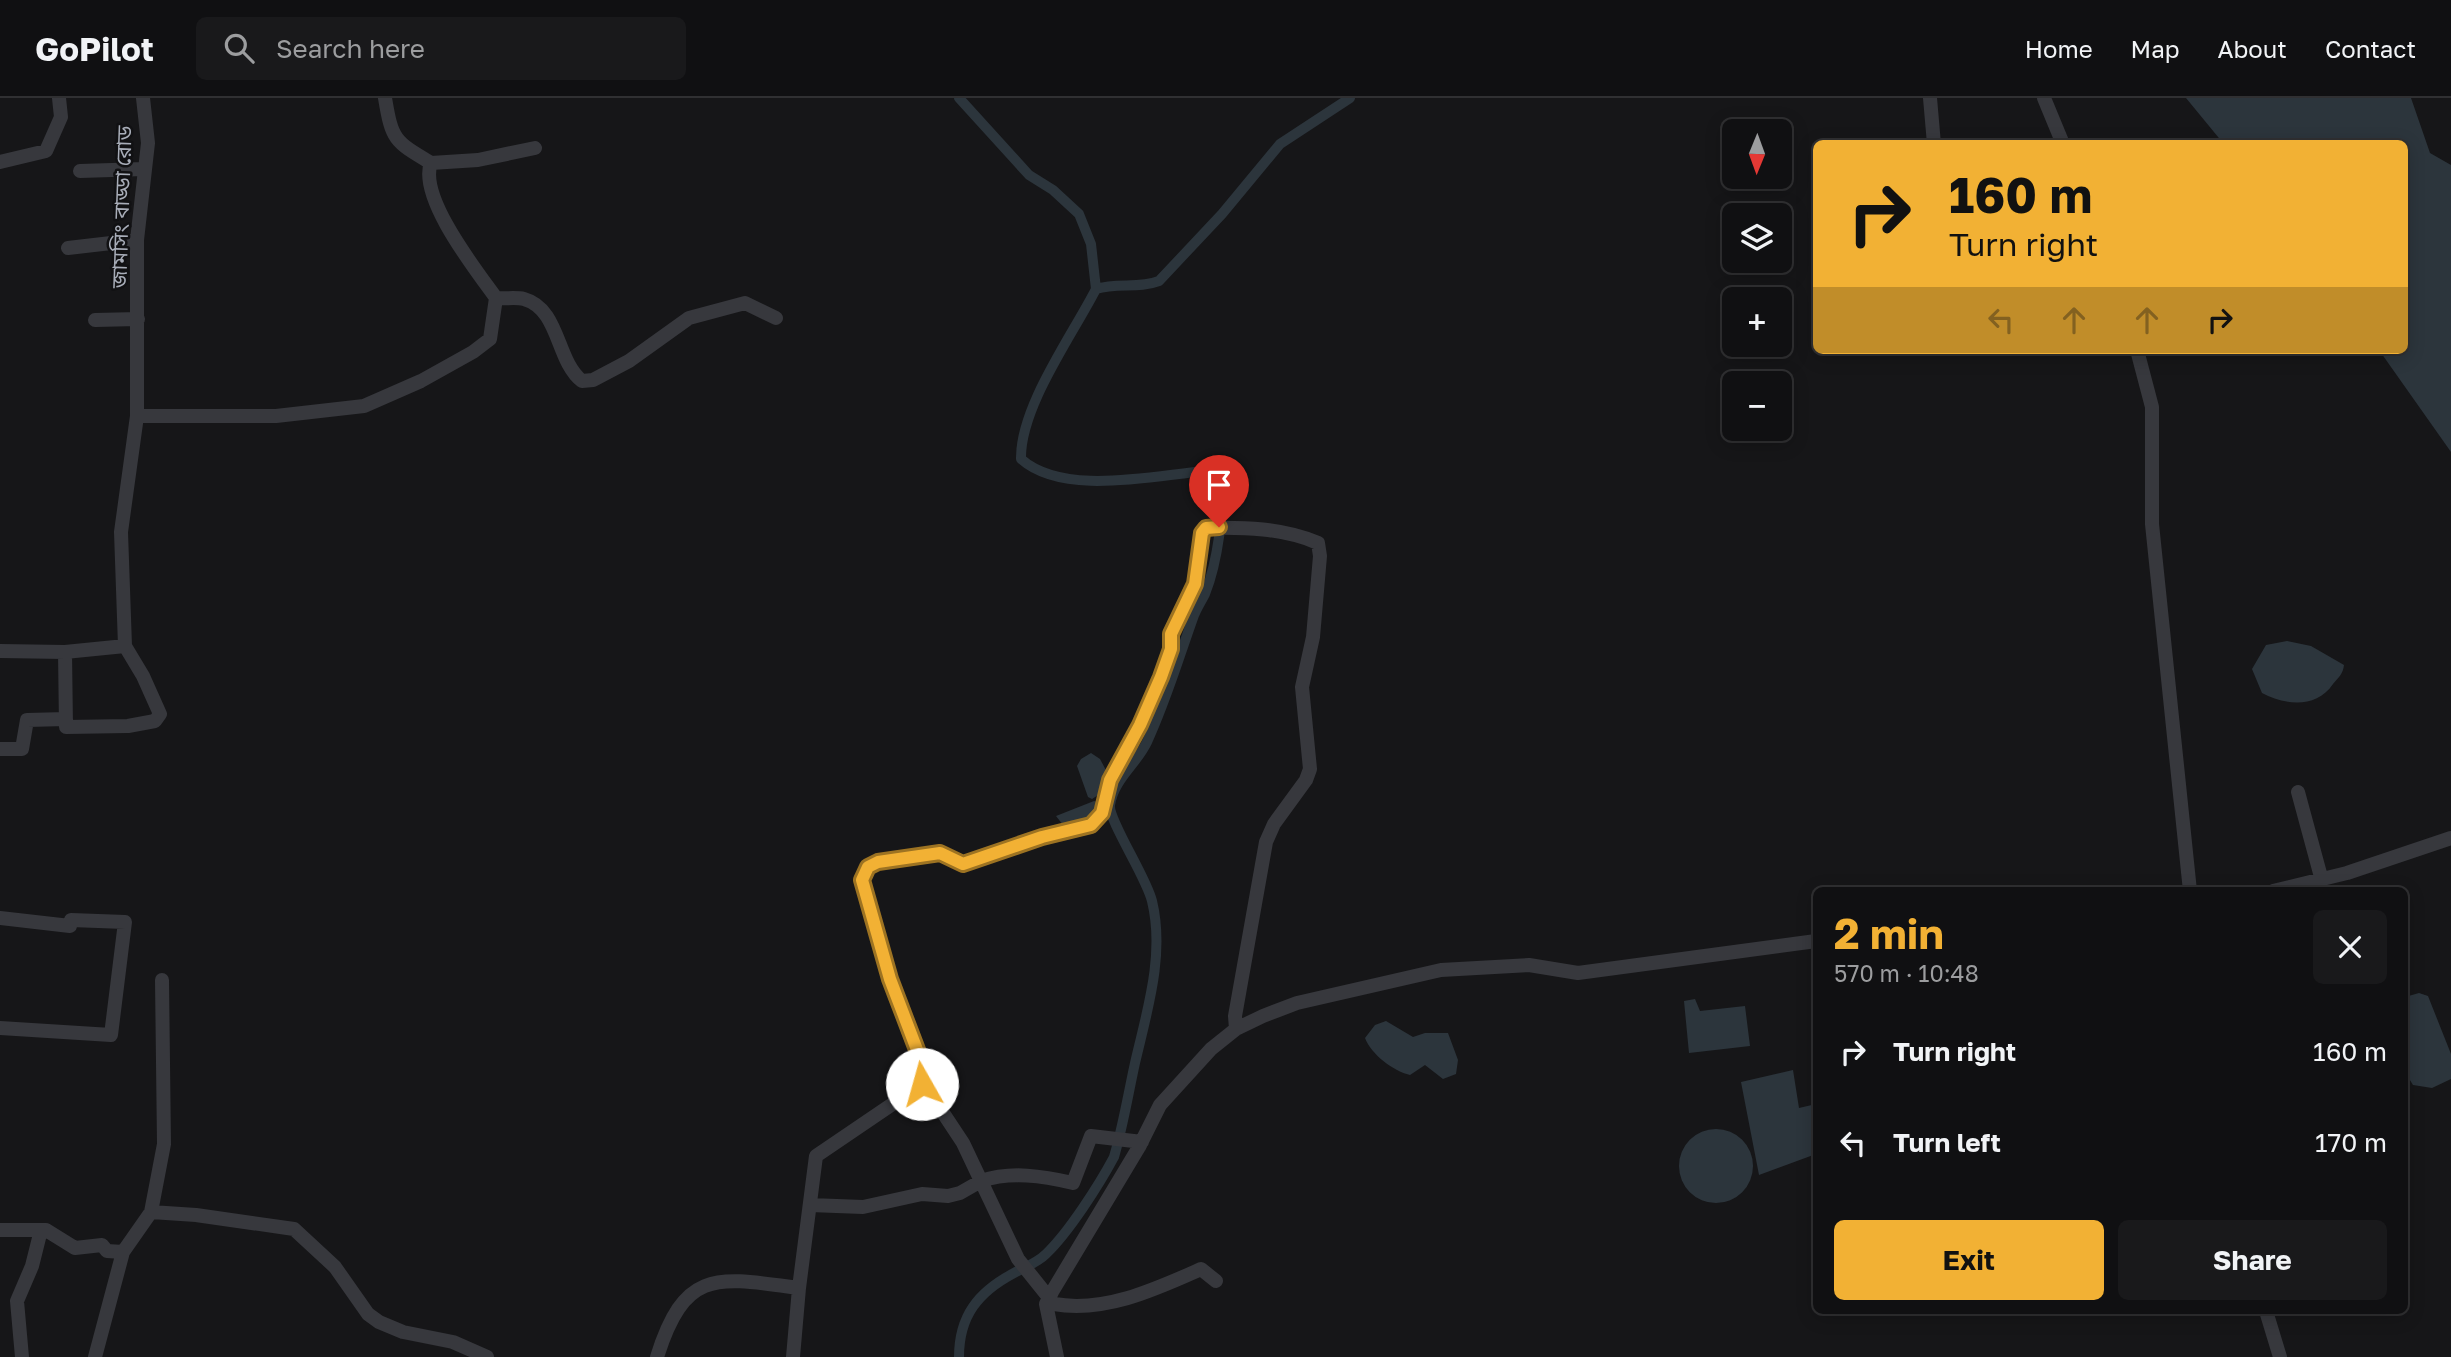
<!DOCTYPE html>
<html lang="en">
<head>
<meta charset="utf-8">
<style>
  body { margin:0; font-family:"Golos Text","Noto Sans Bengali",sans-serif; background:#19191b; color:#f1f3f6; height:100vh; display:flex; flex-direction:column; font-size:26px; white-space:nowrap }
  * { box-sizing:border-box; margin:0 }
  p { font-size:23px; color:#9c9d9f }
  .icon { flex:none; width:38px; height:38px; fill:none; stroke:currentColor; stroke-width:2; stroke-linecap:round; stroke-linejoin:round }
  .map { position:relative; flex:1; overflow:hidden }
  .drawer { position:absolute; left:1813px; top:789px; width:595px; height:427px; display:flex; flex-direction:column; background:#101012; border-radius:10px; box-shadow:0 4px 18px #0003,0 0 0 2px #303032 }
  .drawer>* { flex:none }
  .banner { position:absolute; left:1813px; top:42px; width:595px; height:214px; border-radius:10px; box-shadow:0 4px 18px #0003,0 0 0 2px #303032; background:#f2b134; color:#111; overflow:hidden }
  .needle { width:46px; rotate:181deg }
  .fabs { position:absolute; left:1722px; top:21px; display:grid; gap:14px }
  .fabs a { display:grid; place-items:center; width:70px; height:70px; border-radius:10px; background:#101012; box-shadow:0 4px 18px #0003,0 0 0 2px #303032; font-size:35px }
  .pin { position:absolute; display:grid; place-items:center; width:60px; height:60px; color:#fff; margin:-72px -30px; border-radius:50% 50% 50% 0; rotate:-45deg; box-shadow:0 0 7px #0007 }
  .pin .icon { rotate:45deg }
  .me { position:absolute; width:77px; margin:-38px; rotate:353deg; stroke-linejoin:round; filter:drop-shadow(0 0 5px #0008) }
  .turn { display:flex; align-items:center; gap:24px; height:147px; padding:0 21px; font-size:32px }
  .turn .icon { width:91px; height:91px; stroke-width:2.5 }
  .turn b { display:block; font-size:49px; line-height:60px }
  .lanes { display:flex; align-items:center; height:66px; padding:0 21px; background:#0003; justify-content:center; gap:35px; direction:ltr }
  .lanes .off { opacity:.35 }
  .round { display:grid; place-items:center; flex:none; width:74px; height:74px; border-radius:10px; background:#19191b }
  .head { display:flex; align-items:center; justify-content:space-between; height:119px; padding:0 21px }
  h1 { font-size:42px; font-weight:700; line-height:52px; color:#f2b134 }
  .primary-button { display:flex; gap:14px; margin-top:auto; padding:14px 21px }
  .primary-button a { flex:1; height:80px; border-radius:10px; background:#f2b134; color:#111; font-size:28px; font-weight:700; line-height:80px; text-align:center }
  .primary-button a+a { background:#19191b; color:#f1f3f6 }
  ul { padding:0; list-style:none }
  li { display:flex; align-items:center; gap:21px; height:91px; padding:0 21px }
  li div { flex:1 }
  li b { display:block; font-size:26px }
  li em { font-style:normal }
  header { display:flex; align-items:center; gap:42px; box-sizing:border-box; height:98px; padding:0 35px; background:#101012; border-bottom:2px solid #303032 }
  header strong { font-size:33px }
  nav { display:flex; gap:38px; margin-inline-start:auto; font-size:24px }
  .search { width:490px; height:63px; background:#19191b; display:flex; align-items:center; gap:18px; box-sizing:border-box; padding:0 24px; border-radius:10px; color:#9c9d9f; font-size:26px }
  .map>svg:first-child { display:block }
  .water { fill:#2c353c }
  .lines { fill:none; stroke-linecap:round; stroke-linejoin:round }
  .canal { stroke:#2c353c; stroke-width:10 }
  .minor { stroke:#37383d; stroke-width:14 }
  .route-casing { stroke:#9d7322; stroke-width:18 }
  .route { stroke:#f2b134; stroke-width:12 }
  .labels { text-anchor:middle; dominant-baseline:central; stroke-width:5; stroke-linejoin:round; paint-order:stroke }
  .street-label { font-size:21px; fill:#a8adb8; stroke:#111113 }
</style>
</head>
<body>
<header>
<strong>GoPilot</strong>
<div class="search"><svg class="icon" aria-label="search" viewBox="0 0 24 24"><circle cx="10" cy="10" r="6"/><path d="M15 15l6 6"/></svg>Search here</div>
<nav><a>Home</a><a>Map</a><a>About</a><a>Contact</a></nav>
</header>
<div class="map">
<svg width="2451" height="1259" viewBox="0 0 2451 1259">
  <rect width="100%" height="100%" fill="#161618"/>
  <!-- water -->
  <path class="water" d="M2186 0H2411L2430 55 2451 67V354L2379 252H2404V46L2223 45Z
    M2287 543 2311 548 2344 567C2343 576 2339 579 2333 586 2316 611 2285 607 2262 595L2252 571 2266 547Z
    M1091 655 1100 661 1108 676 1103 694 1092 701 1088 699 1077 668 1081 661Z
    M1094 703 1098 704 1096 719 1063 727 1056 718Z
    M2419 895 2428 898 2451 956V981L2432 990 2413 987 2405 974V899Z
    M1695 901 1700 913 1745 908 1750 948 1689 955 1684 903Z
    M1386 923 1413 939 1425 935H1448L1458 962 1456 976 1443 981 1425 967 1410 977C1393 973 1371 956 1365 940L1375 927Z
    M1793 972 1799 1010 1816 1006V1056L1759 1077 1741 984Z
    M1679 1068a37 37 0 1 1 74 0a37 37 0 1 1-74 0Z"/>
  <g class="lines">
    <!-- canal -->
    <path class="canal" d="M959 0 1029 77 1053 92 1079 116 1091 146 1096 191
      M959 1259C959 1218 978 1194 1014 1175 1025 1169 1037 1165 1046 1156 1069 1134 1099 1087 1114 1059 1123 1028 1128 997 1135 965 1147 913 1165 857 1152 803 1146 778 1108 722 1110 707 1114 681 1136 667 1147 644 1166 603 1178 562 1193 520 1196 511 1201 504 1205 496 1217 466 1226 408 1221 376L1206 373C1155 377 1064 399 1021 361 1020 309 1072 238 1096 191 1117 184 1138 191 1159 183L1222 116 1280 46 1350 0"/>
    <!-- minor -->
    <path class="minor" d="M385 0C392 42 394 43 431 65
      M1930 0 1934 46
      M2044 0 2063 46
      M0 64 46 53 61 19 59 0
      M80 73 144 71
      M68 150 137 142
      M496 200C505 201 516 199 524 201 560 211 556 263 582 283L593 282 629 263 689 220 745 205 776 220
      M95 222 138 221
      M2137 252 2152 309V426L2190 793
      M137 318H276L364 308 421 283 473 254 490 241 496 200C476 172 418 99 431 65L478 62 535 50
      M0 553 65 554 125 548 121 434 137 318V142L148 45 143 0
      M65 554 66 629 128 628 155 623 160 616 143 578 125 548
      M0 651H22L27 622 66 621
      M2298 694 2321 779
      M2273 793 2347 775 2451 740
      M0 820 70 828 71 822 125 824 111 937 0 930
      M922 983 963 1045 981 1083C1011 1073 1043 1078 1073 1085L1091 1038 1142 1044
      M810 1107 863 1109 922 1096 948 1098 960 1095 981 1083 1018 1161 1054 1206C1105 1215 1156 1191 1201 1171L1216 1183
      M151 1114 164 1046 162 882
      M0 1132H46L75 1150 102 1147 107 1153 123 1154 151 1114 196 1117 294 1131 335 1169 368 1216 379 1224 403 1234 453 1244 487 1259
      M799 1190 816 1058 922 986 919 957 890 881 862 782 868 769 878 764 940 755 963 766 1042 739 1091 727 1102 715 1110 682 1140 627 1161 579 1171 551V535L1195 486 1199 450 1206 430C1243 429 1284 430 1318 445L1320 458 1313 539 1302 589 1310 671 1306 682 1274 726 1266 744 1235 918 1236 931
      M2266 1213 2280 1259
      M22 1259 17 1203 32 1168 41 1132
      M95 1259 123 1154
      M657 1259C685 1170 717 1179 799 1190L793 1259
      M1057 1259 1046 1206 1052 1194 1139 1049 1160 1007 1211 951 1236 931 1263 918 1297 905 1441 872 1529 867 1578 875 1816 843"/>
  </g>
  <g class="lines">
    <defs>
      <path id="route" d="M922 986 919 957 890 881 862 782 868 769 878 764 940 755 963 766 1042 739 1091 727 1102 715 1110 682 1140 627 1161 579 1171 551V536L1195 486 1202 435 1206 430 1219 429"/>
    </defs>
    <!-- route casing -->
    <use href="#route" class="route-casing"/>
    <!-- route -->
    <use href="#route" class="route"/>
  </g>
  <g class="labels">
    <!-- street labels -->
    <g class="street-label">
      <text transform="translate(121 109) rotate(-88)">জামসিং বাড্ডা রোড</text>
    </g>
  </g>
</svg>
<div class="fabs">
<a><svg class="needle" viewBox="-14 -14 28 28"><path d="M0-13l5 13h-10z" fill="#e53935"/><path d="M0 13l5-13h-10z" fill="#9c9d9f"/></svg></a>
<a><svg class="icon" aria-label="layers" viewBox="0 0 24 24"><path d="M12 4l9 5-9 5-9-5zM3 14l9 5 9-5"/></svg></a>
<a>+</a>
<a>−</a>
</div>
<div class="pin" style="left:1219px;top:429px;background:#d93025"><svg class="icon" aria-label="arrive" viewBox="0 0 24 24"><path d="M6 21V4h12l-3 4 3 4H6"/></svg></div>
<svg class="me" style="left:922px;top:986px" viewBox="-20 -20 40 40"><circle r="19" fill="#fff"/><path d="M0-13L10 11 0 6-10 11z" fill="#f2b134"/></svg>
<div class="banner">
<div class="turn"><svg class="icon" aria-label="right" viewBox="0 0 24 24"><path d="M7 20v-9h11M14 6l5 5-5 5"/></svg><div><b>160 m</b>Turn right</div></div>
<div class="lanes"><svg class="icon off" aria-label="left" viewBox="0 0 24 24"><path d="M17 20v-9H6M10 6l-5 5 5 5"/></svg><svg class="icon off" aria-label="ahead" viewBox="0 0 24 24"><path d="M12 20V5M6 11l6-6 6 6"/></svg><svg class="icon off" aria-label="ahead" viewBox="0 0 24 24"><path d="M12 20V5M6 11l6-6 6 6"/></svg><svg class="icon" aria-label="right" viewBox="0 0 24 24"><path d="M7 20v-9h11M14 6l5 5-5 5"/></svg></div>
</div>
<section class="drawer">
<div class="head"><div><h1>2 min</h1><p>570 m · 10:48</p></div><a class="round"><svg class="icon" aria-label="close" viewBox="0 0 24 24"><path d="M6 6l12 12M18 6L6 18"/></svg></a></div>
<ul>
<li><svg class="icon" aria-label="right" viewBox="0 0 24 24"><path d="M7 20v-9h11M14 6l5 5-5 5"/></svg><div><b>Turn right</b></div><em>160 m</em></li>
<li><svg class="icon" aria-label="left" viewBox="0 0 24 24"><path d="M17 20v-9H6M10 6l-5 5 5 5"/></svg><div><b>Turn left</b></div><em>170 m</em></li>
</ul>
<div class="primary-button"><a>Exit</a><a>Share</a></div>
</section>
</div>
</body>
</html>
